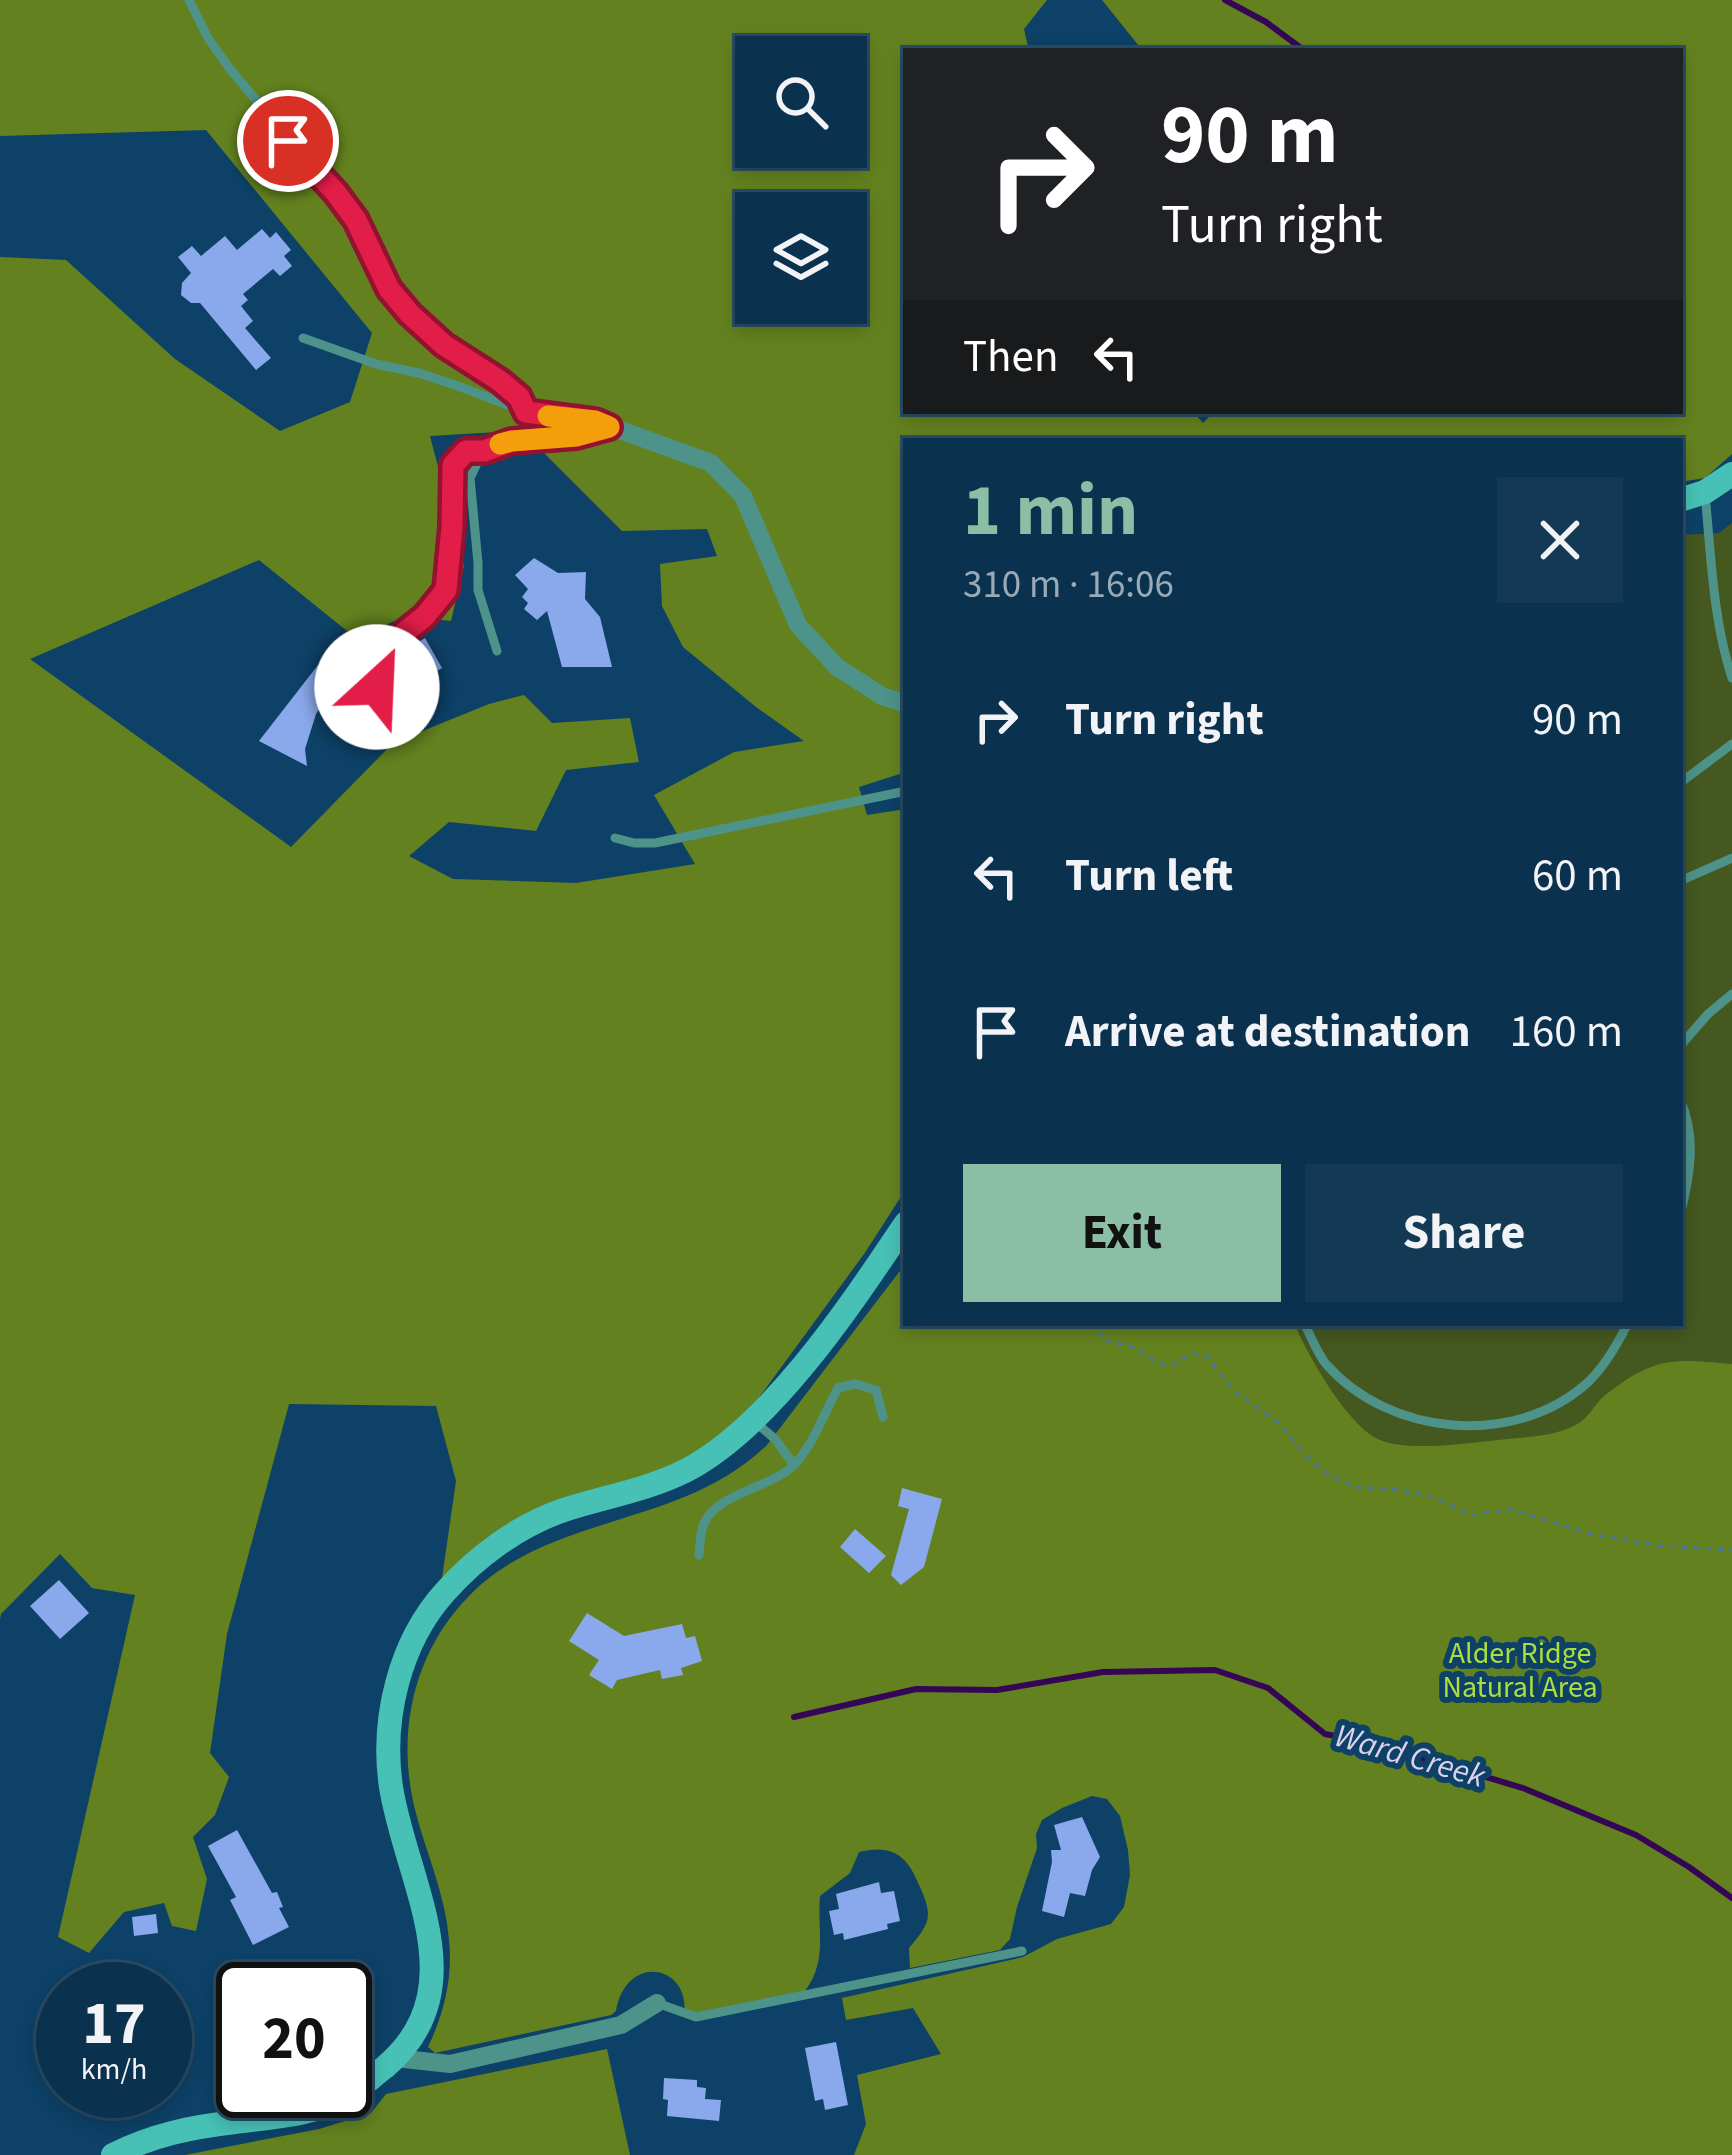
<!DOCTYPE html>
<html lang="en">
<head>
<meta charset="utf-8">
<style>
  body { margin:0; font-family:"Source Sans 3",sans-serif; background:#133954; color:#f1f3f6; height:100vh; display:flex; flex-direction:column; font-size:45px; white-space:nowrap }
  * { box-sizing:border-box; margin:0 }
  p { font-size:39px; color:#99a9b6 }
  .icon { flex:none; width:66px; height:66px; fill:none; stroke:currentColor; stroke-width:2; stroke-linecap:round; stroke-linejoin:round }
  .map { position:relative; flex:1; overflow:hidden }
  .drawer { position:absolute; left:903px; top:438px; width:780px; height:888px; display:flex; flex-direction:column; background:#0a314d; border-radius:0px; box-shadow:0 6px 18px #0003,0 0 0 3px #2a4c65 }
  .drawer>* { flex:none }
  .banner { position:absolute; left:903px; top:48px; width:780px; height:366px; border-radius:0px; box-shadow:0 6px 18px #0003,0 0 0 3px #2a4c65; background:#202124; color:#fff; overflow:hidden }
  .fabs { position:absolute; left:735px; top:36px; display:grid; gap:24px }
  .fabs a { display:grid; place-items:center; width:132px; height:132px; border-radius:0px; background:#0a314d; box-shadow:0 6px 18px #0003,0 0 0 3px #2a4c65; font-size:60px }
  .speed { position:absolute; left:36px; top:1962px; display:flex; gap:24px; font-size:60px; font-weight:700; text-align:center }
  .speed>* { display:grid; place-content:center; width:156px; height:156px; border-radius:50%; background:#0a314d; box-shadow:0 6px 18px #0003,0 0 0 3px #2a4c65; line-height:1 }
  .speed small { font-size:30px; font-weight:400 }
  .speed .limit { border:6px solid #111; border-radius:18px; background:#fff; color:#111 }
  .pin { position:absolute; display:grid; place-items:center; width:102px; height:102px; color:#fff; margin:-51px; border:6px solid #fff; border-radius:50%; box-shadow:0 3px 12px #0007 }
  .me { position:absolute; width:132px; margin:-66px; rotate:25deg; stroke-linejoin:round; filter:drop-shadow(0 0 9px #0008) }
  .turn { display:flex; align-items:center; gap:42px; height:252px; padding:0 60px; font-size:54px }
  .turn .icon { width:156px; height:156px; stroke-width:2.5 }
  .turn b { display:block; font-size:84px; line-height:102px }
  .then { display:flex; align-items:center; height:114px; padding:0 60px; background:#0003; gap:24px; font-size:45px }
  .round { display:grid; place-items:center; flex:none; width:126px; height:126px; border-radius:0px; background:#133954 }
  .head { display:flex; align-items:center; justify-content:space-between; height:204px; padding:0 60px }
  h1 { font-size:72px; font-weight:700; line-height:90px; color:#8abfa5 }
  .primary-button { display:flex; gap:24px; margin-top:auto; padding:24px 60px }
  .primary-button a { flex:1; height:138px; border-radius:0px; background:#8abfa5; color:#111; font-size:48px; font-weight:700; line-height:138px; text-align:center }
  .primary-button a+a { background:#133954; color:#f1f3f6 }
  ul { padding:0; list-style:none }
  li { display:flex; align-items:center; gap:36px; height:156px; padding:0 60px }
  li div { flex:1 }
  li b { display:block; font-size:45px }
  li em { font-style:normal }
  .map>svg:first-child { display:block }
  .green { fill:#45581f }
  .forest { fill:#63821f; fill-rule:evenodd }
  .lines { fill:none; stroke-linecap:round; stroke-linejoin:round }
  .stream { stroke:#350655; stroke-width:6 }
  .building { fill:#8aa8ec }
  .path { stroke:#4e7897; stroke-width:3; stroke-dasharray:6 6; stroke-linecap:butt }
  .service { stroke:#4d938a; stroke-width:9 }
  .minor { stroke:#4d938a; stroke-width:18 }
  .secondary { stroke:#47c1b5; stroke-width:24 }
  .route-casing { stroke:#92132f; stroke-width:30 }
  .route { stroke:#e11d48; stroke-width:21 }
  .slow { stroke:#f59e0b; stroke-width:21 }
  .labels { text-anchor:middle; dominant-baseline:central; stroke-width:12; stroke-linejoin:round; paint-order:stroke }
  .park-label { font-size:30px; fill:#acde3c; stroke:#0d4167 }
  .water-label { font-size:33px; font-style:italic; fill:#ddd1ec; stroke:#0d4167 }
</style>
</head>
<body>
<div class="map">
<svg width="1732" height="2155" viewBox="0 0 1732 2155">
  <rect width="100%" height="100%" fill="#0d4167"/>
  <!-- green -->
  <path class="green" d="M1732 523V1809L1107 1323H1680V535L1719 533Z"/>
  <!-- forest -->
  <path class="forest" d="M0 0H1047L1024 29 1029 51H906V411H1192L1203 423 1215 411H1680V51H1143L1102 0H1732V454L1705 478 1680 482V441H906V772L859 787 867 815 906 809V1189L864 1254 747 1414 701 1451 657 1471 441 1585 456 1481 436 1406 289 1404 227 1634 210 1753 229 1777 215 1815 193 1837 207 1879 196 1931 172 1926 164 1903 124 1912 89 1953 58 1937 135 1595 92 1588 60 1554 1 1614 0 1619V257L66 260 175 359 280 431 350 402 372 333 206 130 0 136ZM756 57H846V147H756ZM756 213H846V303H756ZM533 430 540 449 622 531 707 529 717 556 660 564 662 606 683 647 756 707 804 741 734 752 654 795 695 864 576 883 453 879 409 856 449 822 536 831 566 770 639 762 630 718 552 723 524 695 489 704 393 743 291 847 30 659 259 560 357 639 405 616 451 621 464 566 430 436Z
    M906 1263V1323H1294C1307 1354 1348 1427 1380 1440 1408 1452 1468 1443 1499 1440 1524 1437 1557 1437 1579 1423 1589 1417 1595 1404 1604 1396 1653 1357 1672 1358 1732 1364V2155H854L866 2124 857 2075 941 2054 913 2008 846 2020 842 1998 1023 1957 1057 1939 1111 1924 1124 1907 1130 1875 1128 1850 1120 1816 1107 1799 1092 1796 1062 1808 1042 1820 1036 1834 1037 1848 1017 1907 1010 1939 1000 1950 910 1968 909 1948C917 1938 928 1927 928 1914 928 1905 923 1893 919 1885 907 1855 892 1844 859 1852L850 1873 820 1896C817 1932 828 1960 805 1991L684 2017C692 1964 626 1952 616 2011L611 2015 435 2053 428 2047C444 2013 453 1978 449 1940 446 1898 428 1857 417 1817 395 1739 411 1655 469 1596 551 1512 681 1529 767 1445Z
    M607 2049 630 2155H185L319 2129 371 2113 386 2094Z"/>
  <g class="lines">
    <!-- stream -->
    <path class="stream" d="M1225 0 1266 22 1305 51
      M794 1717 916 1689 997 1690 1103 1672 1215 1670 1268 1688 1325 1734 1372 1743 1523 1788 1636 1835 1689 1867 1732 1898"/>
  </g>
  <!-- building -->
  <path class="building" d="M262 229 270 238 276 232 291 250 284 256 292 266 280 276 273 269 243 294 248 300 241 306 253 321 245 328 271 358 256 370 200 303H191L181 295 182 283 191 273 178 257 192 246 201 256 225 236 237 250Z
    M534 558 558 573 586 572 585 599 600 617 612 667H562L547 611 537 620 524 609 528 603 522 597 528 589 515 575Z
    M425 638 442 668 419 681 403 651Z
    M318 665 338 680 316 714 305 749 307 766 259 741Z
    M902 1488 942 1499 924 1567 901 1585 891 1575 909 1509 898 1506Z
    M855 1529 886 1556 869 1573 840 1547Z
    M59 1580 89 1613 60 1639 30 1606Z
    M587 1613 624 1636 682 1624 686 1638 695 1636 702 1661 681 1668 683 1675 662 1679 660 1670 617 1680 612 1689 589 1675 599 1660 569 1641Z
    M1082 1817 1100 1857 1092 1870 1085 1896 1070 1893 1064 1917 1042 1911 1052 1862 1051 1850H1061L1054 1825Z
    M237 1830 272 1893 277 1892 283 1907 279 1908 289 1927 253 1945 230 1900 236 1897 208 1846Z
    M879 1882 881 1893 894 1891 900 1921 887 1924 888 1929 844 1940 843 1933 834 1935 829 1911 839 1909 836 1894Z
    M156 1914 158 1933 134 1936 132 1917Z
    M836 2042 848 2105 825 2110 823 2099 815 2101 805 2048Z
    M664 2078 697 2080V2087L706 2088 705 2099 721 2100 719 2121 667 2116 668 2100 663 2099Z"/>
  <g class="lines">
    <!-- path -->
    <path class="path" d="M1110 1323 1100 1335 1101 1339 1133 1347 1156 1362 1164 1365 1173 1364 1193 1354 1206 1355 1232 1389 1279 1423 1309 1459 1331 1476 1357 1487 1401 1490 1433 1497 1472 1515 1510 1509 1591 1534 1661 1546 1732 1550"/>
    <!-- service -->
    <path class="service" d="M189 0 208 38 230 69 357 220 389 289 426 331 500 381 519 397 526 412
      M303 338 376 364 419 373 458 386 526 412 594 421 609 426
      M1705 494C1711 555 1713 620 1732 678
      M497 651 478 590V563L470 478 483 451 492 447 512 441 576 436 609 426
      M377 687 383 650 425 616 446 590 452 527 453 465 466 451H483
      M1680 783 1732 744
      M615 838 634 843H655L906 791
      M1680 881 1732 858
      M1680 1046 1708 1014 1732 994
      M1680 1100C1697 1136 1690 1177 1680 1215
      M1304 1323C1311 1336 1317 1353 1326 1364 1389 1436 1513 1448 1586 1384 1603 1369 1618 1343 1628 1323
      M754 1421 775 1439 794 1465
      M699 1555C700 1546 700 1535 703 1526 715 1492 772 1489 796 1463 815 1441 824 1413 838 1388L855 1384 876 1390 883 1417
      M657 2003 696 2017 1022 1951"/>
    <!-- minor -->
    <path class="minor" d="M609 426 711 463 743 496 798 625 837 667 882 696 906 704
      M395 2058 450 2064 621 2025 657 2003"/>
    <!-- secondary -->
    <path class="secondary" d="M1680 500 1705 492 1732 474
      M113 2155C152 2135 192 2127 235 2122 273 2117 316 2115 349 2095 362 2087 373 2076 385 2067 478 1988 406 1883 391 1787 381 1720 399 1643 445 1592 476 1557 519 1525 564 1510 604 1497 647 1490 685 1471 771 1427 852 1303 906 1223"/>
  </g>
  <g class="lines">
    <defs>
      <path id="route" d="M288 141 336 193 356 220 389 289 410 314 444 345 500 381 519 397 526 412 595 421 609 427 576 436 512 441 484 451H466L453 465 452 527 446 590 425 616 383 650 377 687"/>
    </defs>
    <!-- route casing -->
    <use href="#route" class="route-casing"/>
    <!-- route -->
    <use href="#route" class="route"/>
    <!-- slow -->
    <path class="slow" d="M500 444 512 441 576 436 609 427 595 421 548 416"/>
  </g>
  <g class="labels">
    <!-- park labels -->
    <g class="park-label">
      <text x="1520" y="1653">Alder Ridge<tspan x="1520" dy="34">Natural Area</tspan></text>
    </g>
    <!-- water labels -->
    <g class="water-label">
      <text transform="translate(1410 1756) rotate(16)">Ward Creek</text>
    </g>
  </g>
</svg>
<div class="fabs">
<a><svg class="icon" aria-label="search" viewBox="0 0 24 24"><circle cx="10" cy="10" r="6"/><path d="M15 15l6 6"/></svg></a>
<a><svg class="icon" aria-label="layers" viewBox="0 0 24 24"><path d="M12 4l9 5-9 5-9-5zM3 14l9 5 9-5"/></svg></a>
</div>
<div class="speed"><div>17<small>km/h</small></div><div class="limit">20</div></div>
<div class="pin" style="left:288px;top:141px;background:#d93025"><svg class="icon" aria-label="arrive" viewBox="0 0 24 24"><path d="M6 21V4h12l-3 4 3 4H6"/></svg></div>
<svg class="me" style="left:377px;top:687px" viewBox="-20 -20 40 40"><circle r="19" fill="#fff"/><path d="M0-13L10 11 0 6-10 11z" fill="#e11d48"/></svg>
<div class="banner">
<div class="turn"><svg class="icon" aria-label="right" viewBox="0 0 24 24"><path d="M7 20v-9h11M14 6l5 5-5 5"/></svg><div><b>90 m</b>Turn right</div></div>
<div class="then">Then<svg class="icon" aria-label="left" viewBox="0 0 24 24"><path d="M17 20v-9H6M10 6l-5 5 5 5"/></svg></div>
</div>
<section class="drawer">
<div class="head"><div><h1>1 min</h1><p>310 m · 16:06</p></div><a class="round"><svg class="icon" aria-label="close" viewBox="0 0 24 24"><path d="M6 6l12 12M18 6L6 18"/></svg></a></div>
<ul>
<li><svg class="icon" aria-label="right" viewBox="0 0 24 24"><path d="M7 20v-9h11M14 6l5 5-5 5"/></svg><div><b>Turn right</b></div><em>90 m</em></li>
<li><svg class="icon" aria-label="left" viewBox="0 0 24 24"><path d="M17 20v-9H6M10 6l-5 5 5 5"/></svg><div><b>Turn left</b></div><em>60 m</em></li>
<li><svg class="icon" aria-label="arrive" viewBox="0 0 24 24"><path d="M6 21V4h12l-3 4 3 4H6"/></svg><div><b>Arrive at destination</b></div><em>160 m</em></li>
</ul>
<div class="primary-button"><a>Exit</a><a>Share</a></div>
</section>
</div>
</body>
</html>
